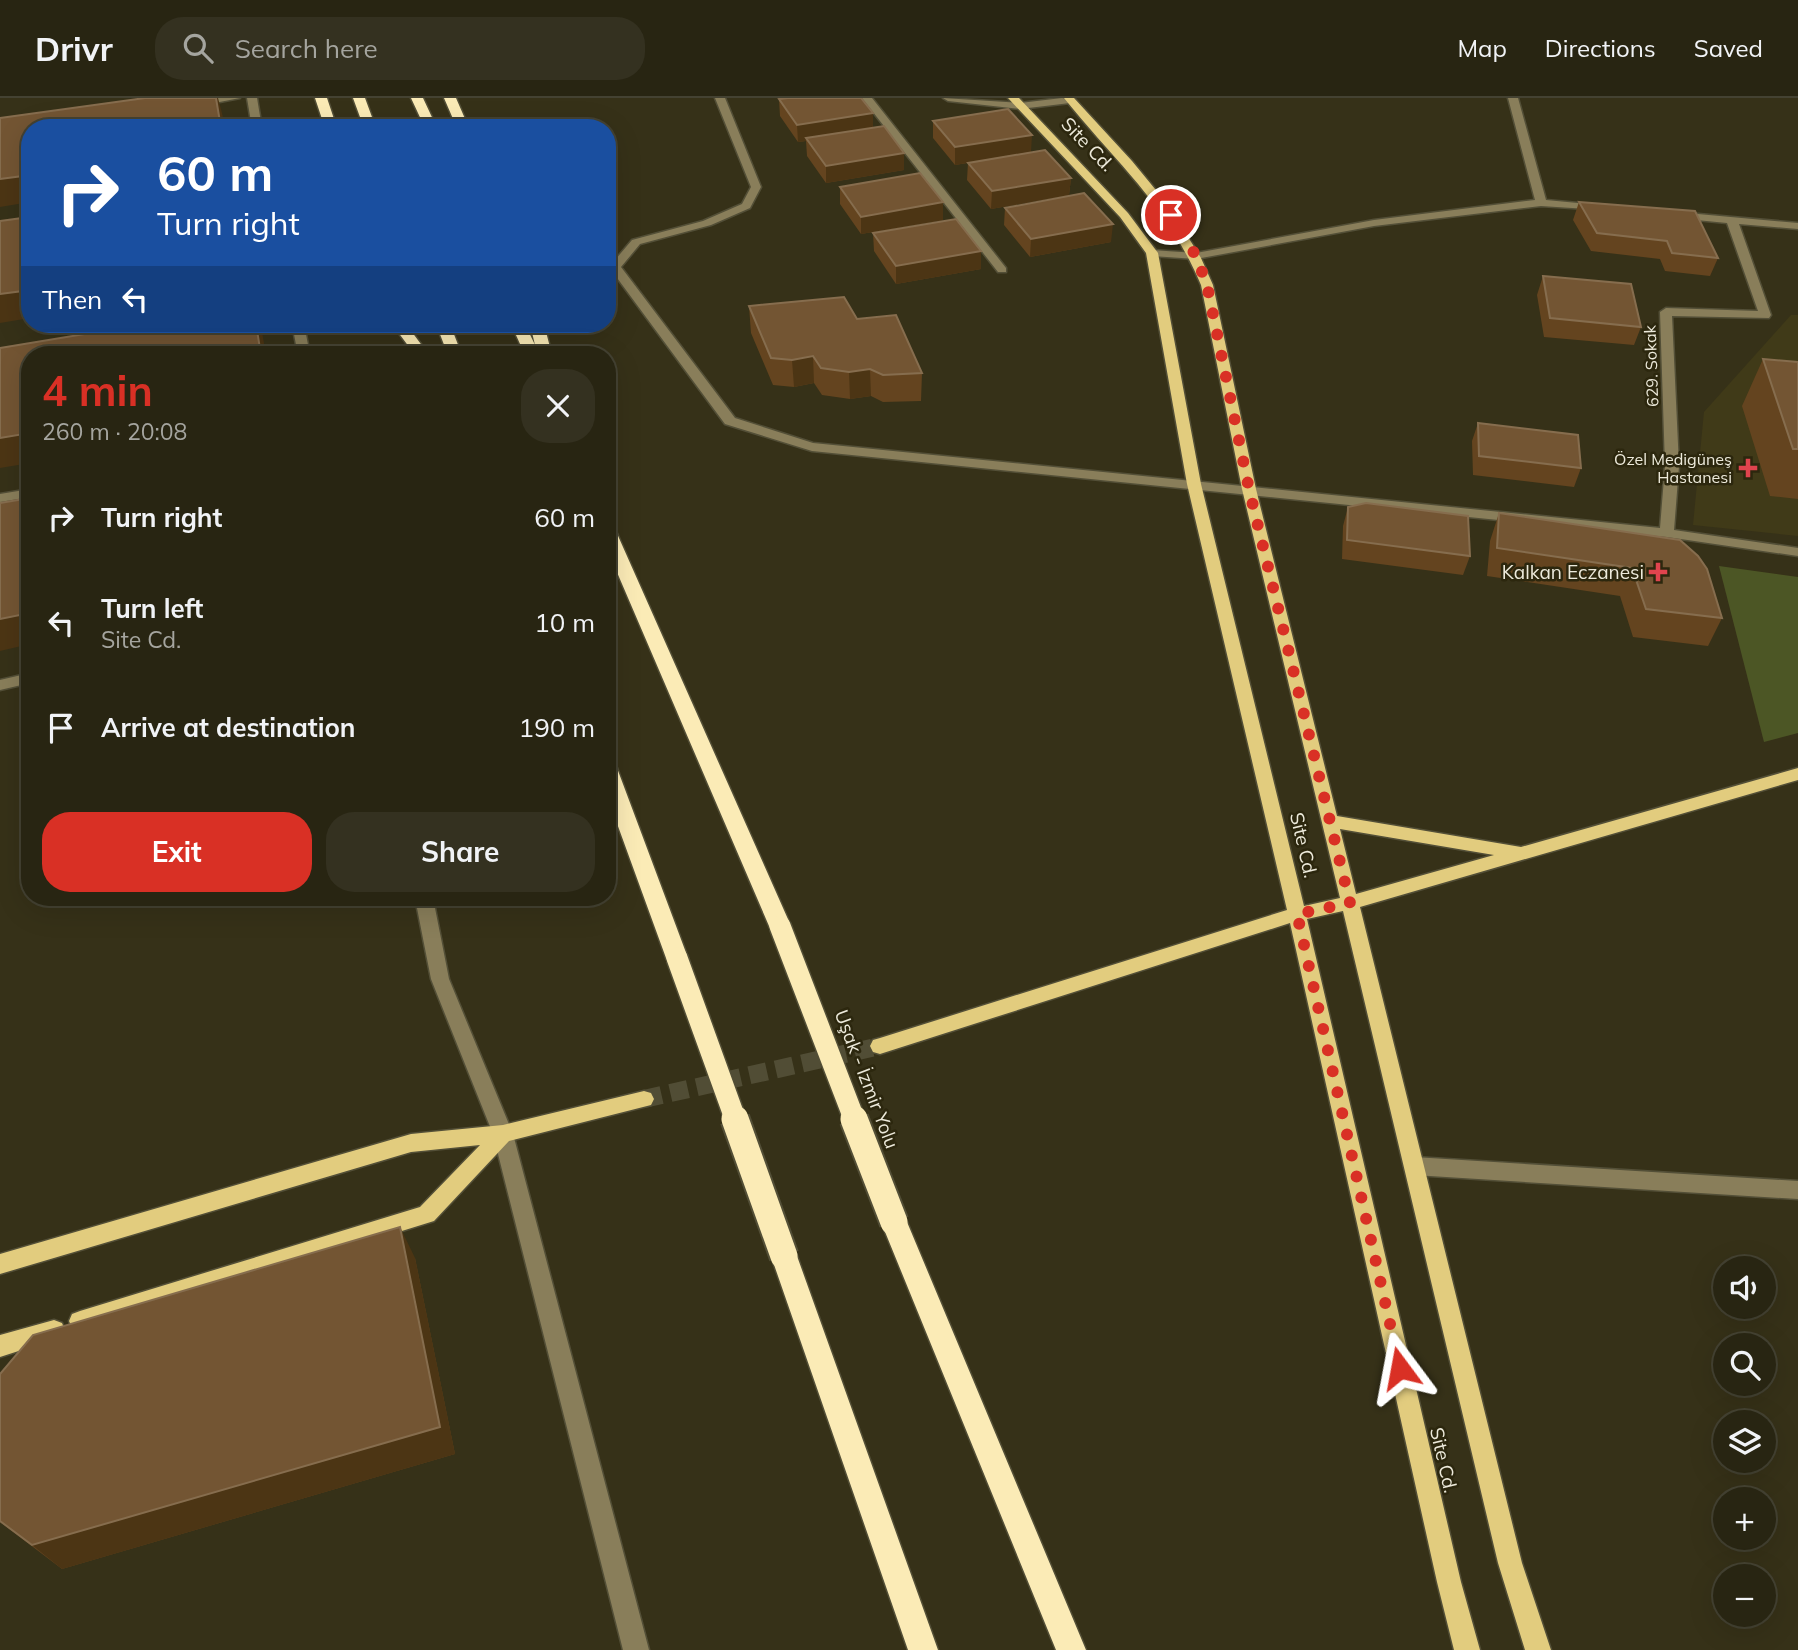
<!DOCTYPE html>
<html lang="en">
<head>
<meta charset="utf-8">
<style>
  body { margin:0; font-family:Mulish,sans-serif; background:#343120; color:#f1f3f6; height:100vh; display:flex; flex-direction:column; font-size:26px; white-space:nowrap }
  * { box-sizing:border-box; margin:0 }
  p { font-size:23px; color:#a5a59f }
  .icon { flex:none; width:38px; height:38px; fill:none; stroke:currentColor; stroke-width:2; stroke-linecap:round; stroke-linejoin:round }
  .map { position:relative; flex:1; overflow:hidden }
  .drawer { position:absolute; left:21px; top:248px; width:595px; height:560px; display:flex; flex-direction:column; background:#282512; border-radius:28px; box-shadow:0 7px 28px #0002,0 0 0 2px #444232 }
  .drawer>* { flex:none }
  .banner { position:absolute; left:21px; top:21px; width:595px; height:214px; border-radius:28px; box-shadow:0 7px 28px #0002,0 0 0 2px #444232; background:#1a4fa0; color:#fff; overflow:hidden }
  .fabs { position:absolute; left:1713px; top:1158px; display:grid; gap:14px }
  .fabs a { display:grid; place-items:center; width:63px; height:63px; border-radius:50%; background:#282512; box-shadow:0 7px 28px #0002,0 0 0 2px #444232; font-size:35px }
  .pin { position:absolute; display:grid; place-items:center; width:60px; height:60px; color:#fff; margin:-30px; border:4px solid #fff; border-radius:50%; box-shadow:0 2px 7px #0007 }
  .me { position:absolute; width:77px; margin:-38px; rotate:347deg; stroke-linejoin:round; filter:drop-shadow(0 0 5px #0008) }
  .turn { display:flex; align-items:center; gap:24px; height:147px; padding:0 21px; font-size:32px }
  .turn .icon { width:91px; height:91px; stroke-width:2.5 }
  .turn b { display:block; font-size:49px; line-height:60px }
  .then { display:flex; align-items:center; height:66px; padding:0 21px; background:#0003; gap:14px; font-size:26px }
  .round { display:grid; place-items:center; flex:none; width:74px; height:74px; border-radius:28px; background:#343120 }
  .summary { display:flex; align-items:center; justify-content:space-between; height:119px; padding:0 21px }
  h1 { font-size:42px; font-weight:700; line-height:52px; color:#d93025 }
  .primary-button { display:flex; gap:14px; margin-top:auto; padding:14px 21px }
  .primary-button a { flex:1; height:80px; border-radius:28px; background:#d93025; color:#fff; font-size:28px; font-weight:700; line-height:80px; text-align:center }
  .primary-button a+a { background:#343120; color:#f1f3f6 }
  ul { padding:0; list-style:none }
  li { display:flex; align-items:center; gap:21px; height:105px; padding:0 21px }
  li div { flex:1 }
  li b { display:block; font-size:26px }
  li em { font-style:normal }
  header { display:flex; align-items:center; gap:42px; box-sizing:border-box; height:98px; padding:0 35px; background:#282512; border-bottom:2px solid #444232 }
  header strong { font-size:33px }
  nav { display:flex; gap:38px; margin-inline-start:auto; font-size:24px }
  .search { width:490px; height:63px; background:#343120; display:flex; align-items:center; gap:18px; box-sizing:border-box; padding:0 24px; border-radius:28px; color:#a5a59f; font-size:26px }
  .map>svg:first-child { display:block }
  .built { fill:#403a18 }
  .green { fill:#4c5625 }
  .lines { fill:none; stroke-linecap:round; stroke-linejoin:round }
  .major-tunnel { stroke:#514d35; stroke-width:18; stroke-dasharray:18 9; stroke-linecap:butt }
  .minor-casing { stroke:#534f37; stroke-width:3 }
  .major-casing { stroke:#534f37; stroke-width:3 }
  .highway-casing { stroke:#534f37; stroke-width:3 }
  .minor { fill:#897e5a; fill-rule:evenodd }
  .major { fill:#e2cc7e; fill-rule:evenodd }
  .highway { fill:#fbebb6; fill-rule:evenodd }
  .highway-bridge-far1-casing { stroke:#534f37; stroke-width:24; stroke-linecap:butt }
  .highway-bridge-casing { stroke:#534f37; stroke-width:31; stroke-linecap:butt }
  .highway-bridge-far1 { stroke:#fbebb6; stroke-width:21 }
  .highway-bridge { stroke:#fbebb6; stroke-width:27 }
  .wall { fill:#64441f }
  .shaded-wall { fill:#4c3514 }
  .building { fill:#735533; stroke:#866d4e; stroke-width:2 }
  .route { stroke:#d93025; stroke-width:12; stroke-dasharray:0 21.6 }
  .health-dot { fill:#e0444e; stroke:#2c270e; stroke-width:2.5 }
  .labels { text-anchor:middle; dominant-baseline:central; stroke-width:5; stroke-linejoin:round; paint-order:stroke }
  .far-street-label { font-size:16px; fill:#edeadb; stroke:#2c270e }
  .far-poi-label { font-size:16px; fill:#edeadb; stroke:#2c270e; text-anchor:end }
  .street-label { font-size:19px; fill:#edeadb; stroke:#2c270e }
  .poi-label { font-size:19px; fill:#edeadb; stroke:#2c270e; text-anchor:end }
</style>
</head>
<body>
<header>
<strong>Drivr</strong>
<div class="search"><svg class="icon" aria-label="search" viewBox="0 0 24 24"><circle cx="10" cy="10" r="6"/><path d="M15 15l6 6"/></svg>Search here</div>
<nav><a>Map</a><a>Directions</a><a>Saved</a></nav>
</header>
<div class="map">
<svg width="1798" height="1552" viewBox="0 0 1798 1552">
  <rect width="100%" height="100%" fill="#363118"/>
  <!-- built -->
  <path class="built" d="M1791 217H1798V438L1693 427 1704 314Z"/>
  <!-- green -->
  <path class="green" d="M1719 468 1798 479V635L1764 644Z"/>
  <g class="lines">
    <!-- major-tunnel -->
    <path class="major-tunnel" d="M644 1001 880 948"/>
    <defs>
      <path id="minor" d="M214 0H240L194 9 189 6Z
        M247 0H257L262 30H252Z
        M715 0H725L761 89 750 110 711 127 640 146 621 169 735 320 813 345 1660 430 1665 368 1660 214 1666 210 1758 213 1727 125 1676 120 1670 117 1676 114 1798 125V131L1739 126 1771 217 1769 220 1672 218 1679 368 1674 432 1798 450V458L1667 439 812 353 725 326 609 169 632 142 703 123 742 106 751 89Z
        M862 0H872L1006 170V174H998Z
        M943 0 1020 5 1062 0 1075 2 1070 5 1020 11 948 3Z
        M1508 0H1518L1546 102 1599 107 1603 108V112L1541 108 1374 128 1196 161 1152 158 1146 155 1152 152 1196 155 1374 122 1535 102Z
        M292 226H304L310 257H298Z
        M30 391V399L0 404V396Z
        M30 575V585L0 592V582Z
        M415 800H433L449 881 513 1036 649 1552H623L493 1036 431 881Z
        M1414 1059 1798 1083V1101L1414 1077 1407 1074 1404 1068 1407 1062Z"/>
      <path id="major" d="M1008 0H1019L1128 115 1158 155 1201 386 1304 808 1340 800 1242 391 1201 187C1166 105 1117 66 1064 0H1074L1132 63 1169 108 1201 160 1213 187 1256 391 1337 718 1521 749 1798 670V682L1360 809 1522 1465 1551 1552H1525L1498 1465 1343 813 1307 821 1461 1484 1480 1552H1454L1437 1484 1290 825 880 956 873 954 870 948 873 942 880 940 1287 812 1187 386 1146 155 1120 119ZM1340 731 1494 757 1356 796Z
        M644 993 651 995 654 1001 651 1007 509 1043 434 1123 80 1233 72 1230 69 1223 72 1216 80 1213 420 1109 480 1047 411 1054 0 1176V1156L411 1036 503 1027Z
        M54 1222 62 1225 65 1232 62 1239 0 1259V1237Z"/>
      <path id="highway" d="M315 0H327L337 30H325Z
        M353 0H365L376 30H364Z
        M411 0H423L437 30H425Z
        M444 0H456L469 30H457Z
        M392 226H406L429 257H415Z
        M436 226H450L462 257H448Z
        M511 226H525L535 247 530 226H544L552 257H525Z
        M607 426 615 431 791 828 788 834 780 836 772 834 769 828 607 451Z
        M607 663 614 665 617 670 688 860 685 866 677 869 669 866 666 860 607 698Z
        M894 1113 903 1116 907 1124 1086 1552H1056L881 1124 885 1116Z
        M784 1146 793 1150 797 1158 938 1552H908L771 1158 775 1150Z"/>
    </defs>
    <!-- minor casing -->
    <use href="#minor" class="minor-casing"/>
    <!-- major casing -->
    <use href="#major" class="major-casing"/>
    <!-- highway casing -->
    <use href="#highway" class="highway-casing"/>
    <!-- minor -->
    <use href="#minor" class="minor"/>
    <!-- major -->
    <use href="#major" class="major"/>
    <!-- highway -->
    <use href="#highway" class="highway"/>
    <defs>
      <path id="highway-bridge-far1" d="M780 828 855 1023
        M677 860 736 1023"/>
      <path id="highway-bridge" d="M735 1021 784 1158
        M854 1021 894 1124"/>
    </defs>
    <!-- highway-bridge-far1 casing -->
    <use href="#highway-bridge-far1" class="highway-bridge-far1-casing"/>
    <!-- highway-bridge casing -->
    <use href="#highway-bridge" class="highway-bridge-casing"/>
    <!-- highway-bridge-far1 -->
    <use href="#highway-bridge-far1" class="highway-bridge-far1"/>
    <!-- highway-bridge -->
    <use href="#highway-bridge" class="highway-bridge"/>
  </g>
  <!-- wall -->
  <path class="wall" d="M779 1 873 30 904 72 826 85 807 58 806 43 798 44 780 18Z
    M933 23 1031 54 1071 80 1069 97 991 111 967 82 968 65 1022 56 955 67 933 40Z
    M840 89 943 104V122L861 136 840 106Z
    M1579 104 1718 160 1710 178 1665 173 1660 161 1591 153 1573 122Z
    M1005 110 1111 144 1030 159 1004 127Z
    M873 135 981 153V171L896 186 874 153Z
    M1543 178 1641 229 1634 247 1544 239 1537 197Z
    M749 208 857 221 922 275 921 303 883 304 871 298 850 301 822 297 814 285 794 289 773 287 751 235Z
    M1763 261 1798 264V401L1770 398 1742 308Z
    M1478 325 1581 370 1574 389 1473 377 1472 343Z
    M1348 409 1470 458 1463 477 1342 461 1343 428Z
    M1499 415 1680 442 1722 520 1708 548 1633 539 1620 498 1487 478 1490 443Z
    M415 1160 455 1356 62 1471 0 1424V1276Z"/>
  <!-- shaded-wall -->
  <path class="shaded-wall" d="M216 0H218L222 15 225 30H221Z
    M873 15V32L806 40V43L798 44 797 27Z
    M1032 37 1031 54 955 67V49Z
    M904 55V72L826 85V68Z
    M30 77V104L0 109V81Z
    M1071 80 1069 97 991 111 992 93Z
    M943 104V122L861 136V119Z
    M1113 126 1111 144 1030 159 1031 141Z
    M981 153V171L896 186V168Z
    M30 192V220L0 225V196Z
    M256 226H259L262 234 266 257H261Z
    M813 258 814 285 794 289 792 262Z
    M870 271 871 298 850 301 849 274Z
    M30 335V365L0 370V340Z
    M30 515V546L0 553V521Z
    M400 1129 415 1160 455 1356 62 1471 32 1447Z"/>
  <!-- building -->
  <path class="building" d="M145 0H216L221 30H30V77L0 81V20Z
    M788 0H861L873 15 797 27 779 1Z
    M1008 11 1032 37 955 49 933 23Z
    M884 28 904 55 826 68 806 40Z
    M1045 52 1071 80 992 93 968 65Z
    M920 75 943 104 861 119 840 89Z
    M1084 95 1113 126 1031 141 1005 110Z
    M1579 104 1695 113 1718 160 1672 155 1667 143 1597 135Z
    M30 119V192L0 196V123Z
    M956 121 981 153 896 168 873 135Z
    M1543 178 1631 186 1641 229 1550 220Z
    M844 199 857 221 896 217 922 275 883 277 870 271 849 274 821 270 813 258 792 262 771 260 749 208Z
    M145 226H256L261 257H30V335L0 340V250Z
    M1763 261 1798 264V351H1793Z
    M1478 325 1578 337 1581 370 1479 358Z
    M30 400V515L0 521V405Z
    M1366 405 1468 418 1470 458 1347 442 1348 409Z
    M1499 415 1680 442 1698 458 1707 471 1722 520 1646 511 1632 470 1497 450Z
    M400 1129 440 1329 32 1447 0 1423V1276L33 1237Z"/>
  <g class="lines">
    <!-- route -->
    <path class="route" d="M1171 117 1196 158 1207 187 1249 391 1350 805 1297 816 1400 1270"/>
  </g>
  <!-- markers -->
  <g class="health-dot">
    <path d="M1744.5 359.5h7v7h7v7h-7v7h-7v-7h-7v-7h7z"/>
    <path d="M1654.5 463.5h7v7h7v7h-7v7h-7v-7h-7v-7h7z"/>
  </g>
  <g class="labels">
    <!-- far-street labels -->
    <g class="far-street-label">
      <text transform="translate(1651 268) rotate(-92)">629. Sokak</text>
    </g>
    <!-- far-poi labels -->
    <g class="far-poi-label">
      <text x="1732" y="361">Özel Medigüneş<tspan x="1732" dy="18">Hastanesi</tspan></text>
    </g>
    <!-- street labels -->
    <g class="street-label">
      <text transform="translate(1088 46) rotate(46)">Site Cd.</text>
      <text transform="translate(1304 747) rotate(77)">Site Cd.</text>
      <text transform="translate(867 981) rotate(69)">Uşak - İzmir Yolu</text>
      <text transform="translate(1444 1362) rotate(77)">Site Cd.</text>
    </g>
    <!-- poi labels -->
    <g class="poi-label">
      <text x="1644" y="474">Kalkan Eczanesi</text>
    </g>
  </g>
</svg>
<div class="fabs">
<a><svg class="icon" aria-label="sound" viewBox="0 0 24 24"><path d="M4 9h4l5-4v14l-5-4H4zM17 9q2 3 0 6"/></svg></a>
<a><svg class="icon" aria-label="search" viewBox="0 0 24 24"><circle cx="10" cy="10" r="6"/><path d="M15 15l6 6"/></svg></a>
<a><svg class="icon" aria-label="layers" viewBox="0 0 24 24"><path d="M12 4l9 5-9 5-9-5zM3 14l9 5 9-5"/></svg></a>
<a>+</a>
<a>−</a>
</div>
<div class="pin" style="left:1171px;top:117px;background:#d93025"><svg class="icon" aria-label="arrive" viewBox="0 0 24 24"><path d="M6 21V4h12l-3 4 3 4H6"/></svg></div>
<svg class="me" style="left:1400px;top:1270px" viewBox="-20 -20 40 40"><path d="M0-17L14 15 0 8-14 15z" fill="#d93025" stroke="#fff" stroke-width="4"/></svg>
<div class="banner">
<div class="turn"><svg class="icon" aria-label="right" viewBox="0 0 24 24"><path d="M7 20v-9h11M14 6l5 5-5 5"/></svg><div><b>60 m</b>Turn right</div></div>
<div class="then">Then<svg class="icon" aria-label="left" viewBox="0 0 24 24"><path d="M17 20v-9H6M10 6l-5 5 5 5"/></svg></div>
</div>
<section class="drawer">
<div class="summary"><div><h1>4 min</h1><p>260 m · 20:08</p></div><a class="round"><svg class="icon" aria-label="close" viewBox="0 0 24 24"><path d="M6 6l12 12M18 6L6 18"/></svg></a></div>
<ul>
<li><svg class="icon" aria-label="right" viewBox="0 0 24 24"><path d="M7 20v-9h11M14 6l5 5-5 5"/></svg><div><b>Turn right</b></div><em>60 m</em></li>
<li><svg class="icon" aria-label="left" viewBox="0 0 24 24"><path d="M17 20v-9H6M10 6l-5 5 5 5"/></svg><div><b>Turn left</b><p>Site Cd.</p></div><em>10 m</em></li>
<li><svg class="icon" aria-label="arrive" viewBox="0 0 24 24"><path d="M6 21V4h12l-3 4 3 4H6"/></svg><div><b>Arrive at destination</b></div><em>190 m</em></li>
</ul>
<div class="primary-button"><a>Exit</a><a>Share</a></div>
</section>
</div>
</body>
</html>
